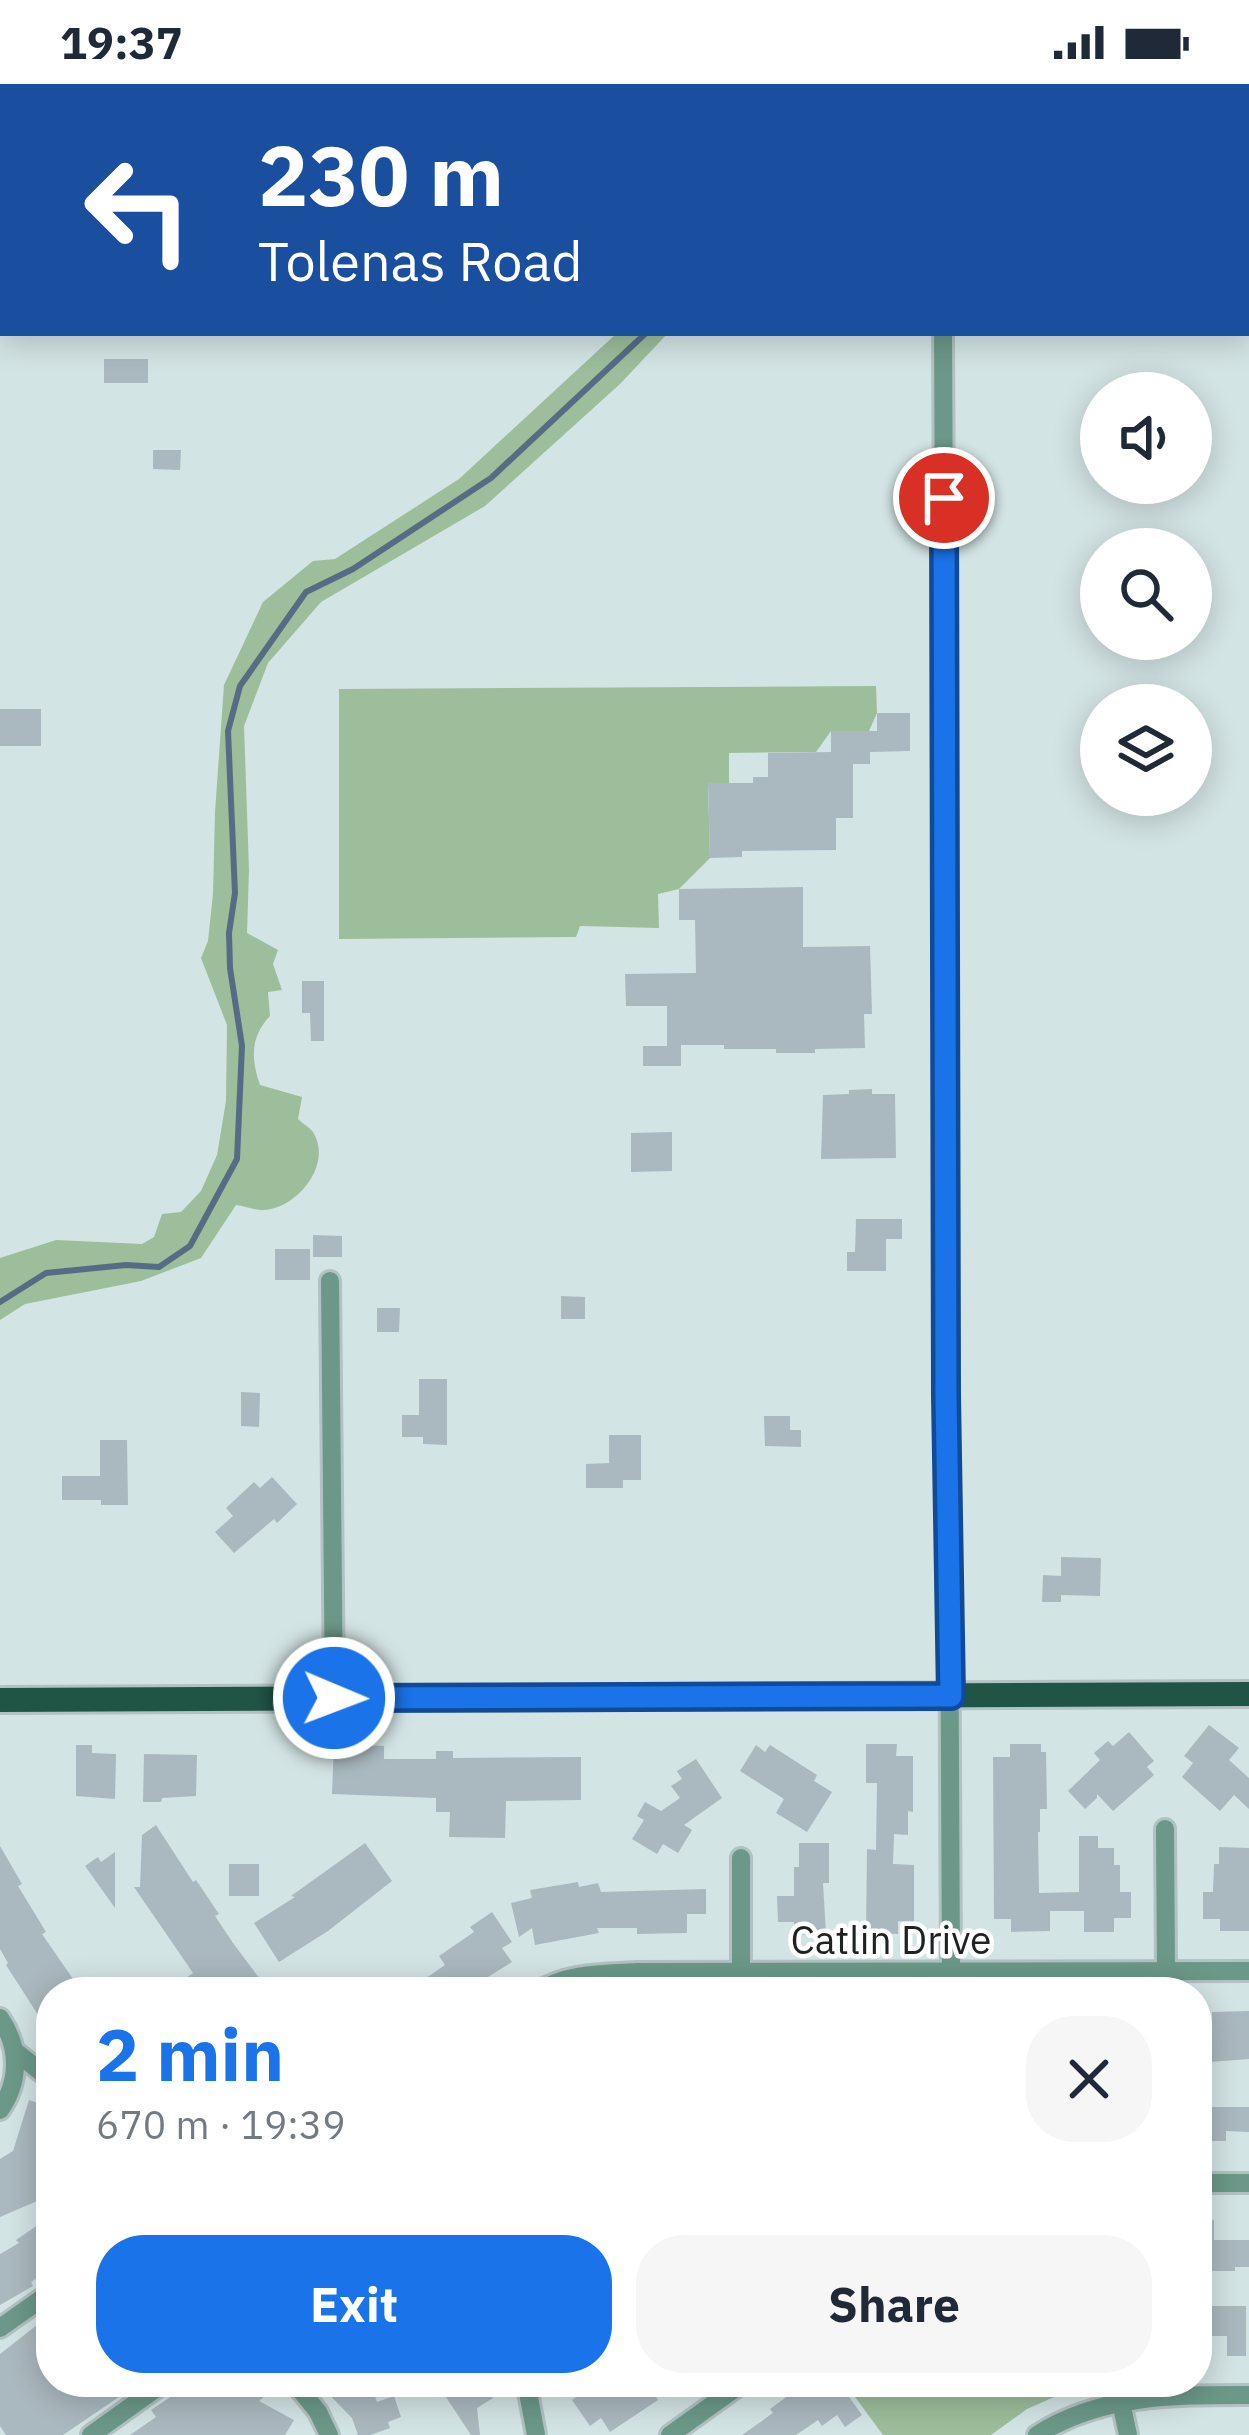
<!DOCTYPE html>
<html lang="en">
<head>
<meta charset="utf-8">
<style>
  body { margin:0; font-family:"IBM Plex Sans",sans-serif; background:#f6f6f7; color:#1f2937; height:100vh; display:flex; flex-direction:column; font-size:45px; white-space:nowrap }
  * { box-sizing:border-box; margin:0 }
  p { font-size:39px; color:#747a83 }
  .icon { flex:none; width:66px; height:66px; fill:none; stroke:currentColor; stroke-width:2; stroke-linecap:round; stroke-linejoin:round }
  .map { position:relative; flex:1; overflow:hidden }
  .drawer { position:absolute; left:36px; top:1893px; width:1176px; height:420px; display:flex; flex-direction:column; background:#fff; border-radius:48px; box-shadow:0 6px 30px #0003 }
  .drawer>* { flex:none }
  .banner { position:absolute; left:0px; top:0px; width:1251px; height:252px; box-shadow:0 6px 30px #0003; background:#1a4fa0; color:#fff; overflow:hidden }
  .buttons { position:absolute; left:1080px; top:288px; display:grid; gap:24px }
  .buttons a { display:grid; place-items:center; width:132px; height:132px; border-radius:50%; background:#fff; box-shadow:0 6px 30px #0003; font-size:60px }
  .pin { position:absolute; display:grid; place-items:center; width:102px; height:102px; color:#fff; margin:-51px; border:6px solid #fff; border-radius:50%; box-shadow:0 3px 12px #0007 }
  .me { position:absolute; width:132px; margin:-66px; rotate:91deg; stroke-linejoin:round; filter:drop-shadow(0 0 9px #0008) }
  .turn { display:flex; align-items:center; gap:42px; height:252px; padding:0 60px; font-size:54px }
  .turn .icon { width:156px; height:156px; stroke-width:2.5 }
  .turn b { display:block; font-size:84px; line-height:102px }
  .round { display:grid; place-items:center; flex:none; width:126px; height:126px; border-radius:48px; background:#f6f6f7 }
  .headline { display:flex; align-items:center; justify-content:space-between; height:204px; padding:0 60px }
  h1 { font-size:72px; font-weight:800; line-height:90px; color:#1a73e8 }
  .button { display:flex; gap:24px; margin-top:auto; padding:24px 60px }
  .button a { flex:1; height:138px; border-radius:48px; background:#1a73e8; color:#fff; font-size:48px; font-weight:800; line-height:138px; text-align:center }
  .button a+a { background:#f6f6f7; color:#1f2937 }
  .status { display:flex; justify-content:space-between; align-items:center; height:84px; padding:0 60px; background:#fff; direction:ltr }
  .status svg { height:33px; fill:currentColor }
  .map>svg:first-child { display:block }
  .green { fill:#9cbe9b }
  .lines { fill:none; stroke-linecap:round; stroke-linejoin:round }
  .stream { stroke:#556d84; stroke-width:6 }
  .building { fill:#aab9bf }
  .minor-casing { stroke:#b2c1c1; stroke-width:24 }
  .major-casing { stroke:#b2c1c1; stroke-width:30 }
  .minor { stroke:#6b9888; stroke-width:18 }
  .major { stroke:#205445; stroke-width:24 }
  .route-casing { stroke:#114b97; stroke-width:30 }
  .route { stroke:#1a73e8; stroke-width:21 }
  .labels { text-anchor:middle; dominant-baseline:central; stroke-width:9; stroke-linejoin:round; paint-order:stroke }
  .street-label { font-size:39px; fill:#1d2323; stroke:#fff }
</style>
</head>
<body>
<div class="status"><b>19:37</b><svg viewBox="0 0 49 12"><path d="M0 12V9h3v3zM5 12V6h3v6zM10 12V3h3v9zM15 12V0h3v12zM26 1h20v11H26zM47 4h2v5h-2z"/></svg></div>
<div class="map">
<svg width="1249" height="2351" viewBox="0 0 1249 2351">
  <rect width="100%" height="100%" fill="#d3e4e4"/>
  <!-- green -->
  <path class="green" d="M617 249H668L620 300 485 422 321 518 268 579 244 642 249 786 247 849 278 866 273 880 282 906 268 908 270 932C250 953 251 975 260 1001L302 1013 298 1035C303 1040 309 1043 313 1048 333 1080 298 1123 265 1126 257 1127 245 1122 236 1121L201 1174 141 1197 25 1220 0 1236V1174L56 1156 142 1160 154 1153 162 1130 181 1128 201 1107 217 1071 226 1017 227 941 201 874 208 857 213 810 215 728 224 601 263 518 313 477 335 475 459 395Z
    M876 602 877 629 869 647H831L816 668 729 669V699L708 700 710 774 679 805 658 810 659 844 580 842 576 853 339 855V605Z
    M844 2298H1057L1061 2310 1027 2325 991 2351H883Z"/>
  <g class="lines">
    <!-- stream -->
    <path class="stream" d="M1107 3 1112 0
      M0 1218 46 1189 126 1181 159 1183 190 1162 237 1075 242 962 230 884 229 849 235 809 228 647 240 602 306 508 353 485 491 394 646 249"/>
  </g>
  <!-- building -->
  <path class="building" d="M104 275H148V299H104Z
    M153 366H181L180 386 153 385Z
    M0 625H41V662H0Z
    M877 629H910V667L870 668V680H853V734H836V766L742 767V773L710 774 708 699H753V693H768V669L831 668V647H877Z
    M803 803V863L870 862 872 930H864L865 964 815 965V969H776V965H724V961H681V982H643V962H667V922H626L625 890 696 889 695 836H679V805Z
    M302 897H324V957H311L310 929H302Z
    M872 1005V1010H895L896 1074 821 1075 823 1011 849 1010V1006Z
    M672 1048V1087L631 1088V1049Z
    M856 1135H902V1155H886V1187H847V1168H855Z
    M313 1151 342 1152V1173H313Z
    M275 1165H310V1196H275Z
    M561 1212 585 1213V1235H561Z
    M377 1224H400L399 1248H377Z
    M419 1295H447V1361L423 1360V1353H402V1331H419Z
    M241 1308 260 1309 259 1343 241 1342Z
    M764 1332H790V1346H801V1363L765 1362Z
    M609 1351H641V1396H623V1404H586V1380L609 1379Z
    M100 1356H127L128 1421H101V1416H62V1392H100Z
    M272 1393 297 1420 277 1439 274 1435 234 1469 215 1448 233 1432 226 1424 254 1398 260 1404Z
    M1061 1473 1101 1474 1100 1512 1061 1511V1518H1042L1043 1491 1061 1492Z
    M1209 1641 1239 1664 1229 1676 1249 1694V1725L1234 1711 1220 1727 1182 1693 1193 1679 1184 1672Z
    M1129 1648 1154 1677 1147 1683 1154 1691 1113 1727 1097 1710V1714L1085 1725 1068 1707 1100 1676 1094 1669 1108 1657 1113 1662Z
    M334 1660 384 1662V1675H436V1667H453V1674L581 1673V1716L506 1717 505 1754 449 1753 450 1728H436V1714L332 1710Z
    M866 1660H897L896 1672H913V1728L908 1727V1751L894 1750 893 1780 914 1781V1838L898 1837V1850L866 1849 867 1765 876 1766 877 1699H866Z
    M1010 1660H1041V1668H1046L1047 1725H1040V1748H1038L1039 1809 1079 1808V1752H1098V1764H1114V1781H1120V1808H1131V1834H1114V1848H1084V1827H1050V1847L1011 1848V1835H994L993 1673H1010Z
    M76 1661H92V1669L116 1670 115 1715 76 1712Z
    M756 1661 765 1668 770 1661 817 1691 814 1697 832 1708 807 1748 776 1729 784 1715 740 1687Z
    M144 1670 197 1671 196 1712 162 1714 161 1718H143Z
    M696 1675 722 1714 684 1741 692 1746 678 1769 663 1760 657 1770 632 1755 644 1736 637 1732 645 1718 661 1727 680 1714 671 1702 682 1695 677 1687Z
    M156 1741 193 1798 196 1796 219 1830 215 1832 233 1859 263 1899 250 1908H196L186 1894 193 1889 134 1803H140L142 1751Z
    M365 1759 392 1797 328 1847 279 1878 254 1839 295 1813 291 1812Z
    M799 1759H829V1799H823L826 1849 795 1851 794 1838H778L777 1812H794V1783H799Z
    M0 1762 22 1800 18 1802 46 1848 42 1850 82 1908H51V1951L6 1881 8 1879 0 1865Z
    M1219 1763 1249 1764V1847H1220V1835H1203V1808H1213L1214 1780H1219Z
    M115 1768V1824L85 1782 98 1773 101 1778Z
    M229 1780H259V1812H229Z
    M578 1798 579 1803 598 1799 601 1808 706 1805V1830H687V1849L637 1850V1844H597L599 1849 535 1861 532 1844 519 1853 511 1819 532 1814 530 1806Z
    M492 1828 512 1858 502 1864 512 1878 464 1908H406L445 1881 439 1872 474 1848 470 1843Z
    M1249 1927V1975L1197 1979V1946H1212V1928Z
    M29 2016 50 2023 37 2066 51 2058V2111L0 2133V2075L13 2067Z
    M1197 2023H1249V2048L1226 2047V2057H1197Z
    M51 2132V2184L31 2198 33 2202 0 2221V2170L19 2159 16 2156Z
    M1197 2136H1214V2156H1249V2183H1235V2187H1197Z
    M1207 2222H1246V2272H1227V2252H1207Z
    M51 2230V2272L39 2281 58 2307 73 2298H141L63 2351H6L0 2342V2270Z
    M193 2298H281L259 2317 294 2336 285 2351H130L156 2333 151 2326Z
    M317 2298H370L377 2318 394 2312 401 2333 388 2338 390 2344 370 2351H358L352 2334Z
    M436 2298H482L493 2314 477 2324 480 2351H471Z
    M585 2298H675L655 2311 658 2316 610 2348 601 2334 590 2342 572 2316 589 2304Z
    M807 2298H813L822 2311 839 2299 862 2331 845 2343 837 2331 822 2342 818 2336 796 2351H742L773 2329 770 2325Z"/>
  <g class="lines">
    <defs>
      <path id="minor" d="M941 0V3
        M943 249 951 1888
        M330 1197 334 1614
        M1165 1745 1166 1887
        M741 1774V1888
        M537 1908C568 1889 602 1890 637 1888L1249 1887
        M0 1934C20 1963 20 1997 0 2026
        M16 1968 51 1996
        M1197 2099H1249
        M0 2244 51 2208
        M294 2298 318 2328 329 2351
        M526 2298 536 2351
        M1121 2318 1128 2351
        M91 2351 165 2298
        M670 2351 744 2298
        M1037 2351C1101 2310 1176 2311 1249 2311"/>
      <path id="major" d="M0 1616 1249 1610"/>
    </defs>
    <!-- minor casing -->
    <use href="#minor" class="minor-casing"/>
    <!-- major casing -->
    <use href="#major" class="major-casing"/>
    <!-- minor -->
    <use href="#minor" class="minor"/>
    <!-- major -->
    <use href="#major" class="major"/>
  </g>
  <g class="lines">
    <defs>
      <path id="route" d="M334 1614 951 1612 946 1312 944 414"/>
    </defs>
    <!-- route casing -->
    <use href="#route" class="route-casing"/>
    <!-- route -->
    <use href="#route" class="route"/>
  </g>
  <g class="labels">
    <!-- street labels -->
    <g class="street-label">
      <text x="891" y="1855">Catlin Drive</text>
    </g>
  </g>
</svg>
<div class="buttons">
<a><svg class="icon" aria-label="sound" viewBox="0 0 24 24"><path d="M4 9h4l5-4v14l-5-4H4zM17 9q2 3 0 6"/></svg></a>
<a><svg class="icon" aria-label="search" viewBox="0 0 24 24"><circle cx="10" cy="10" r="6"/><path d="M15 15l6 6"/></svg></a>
<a><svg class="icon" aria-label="layers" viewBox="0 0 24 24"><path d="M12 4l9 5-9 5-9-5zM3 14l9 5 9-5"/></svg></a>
</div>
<div class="pin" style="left:944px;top:414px;background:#d93025"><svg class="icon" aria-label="arrive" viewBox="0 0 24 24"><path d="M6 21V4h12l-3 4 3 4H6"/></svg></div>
<svg class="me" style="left:334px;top:1614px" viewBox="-20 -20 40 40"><circle r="17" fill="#1a73e8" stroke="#fff" stroke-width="3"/><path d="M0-11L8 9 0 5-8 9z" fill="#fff"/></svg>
<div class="banner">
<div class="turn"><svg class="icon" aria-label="left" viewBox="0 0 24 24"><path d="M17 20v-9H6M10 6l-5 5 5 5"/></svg><div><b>230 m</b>Tolenas Road</div></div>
</div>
<section class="drawer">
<div class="headline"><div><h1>2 min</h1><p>670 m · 19:39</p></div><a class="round"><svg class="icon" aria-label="close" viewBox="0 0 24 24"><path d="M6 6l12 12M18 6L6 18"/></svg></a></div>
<div class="button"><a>Exit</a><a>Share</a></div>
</section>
</div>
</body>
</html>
